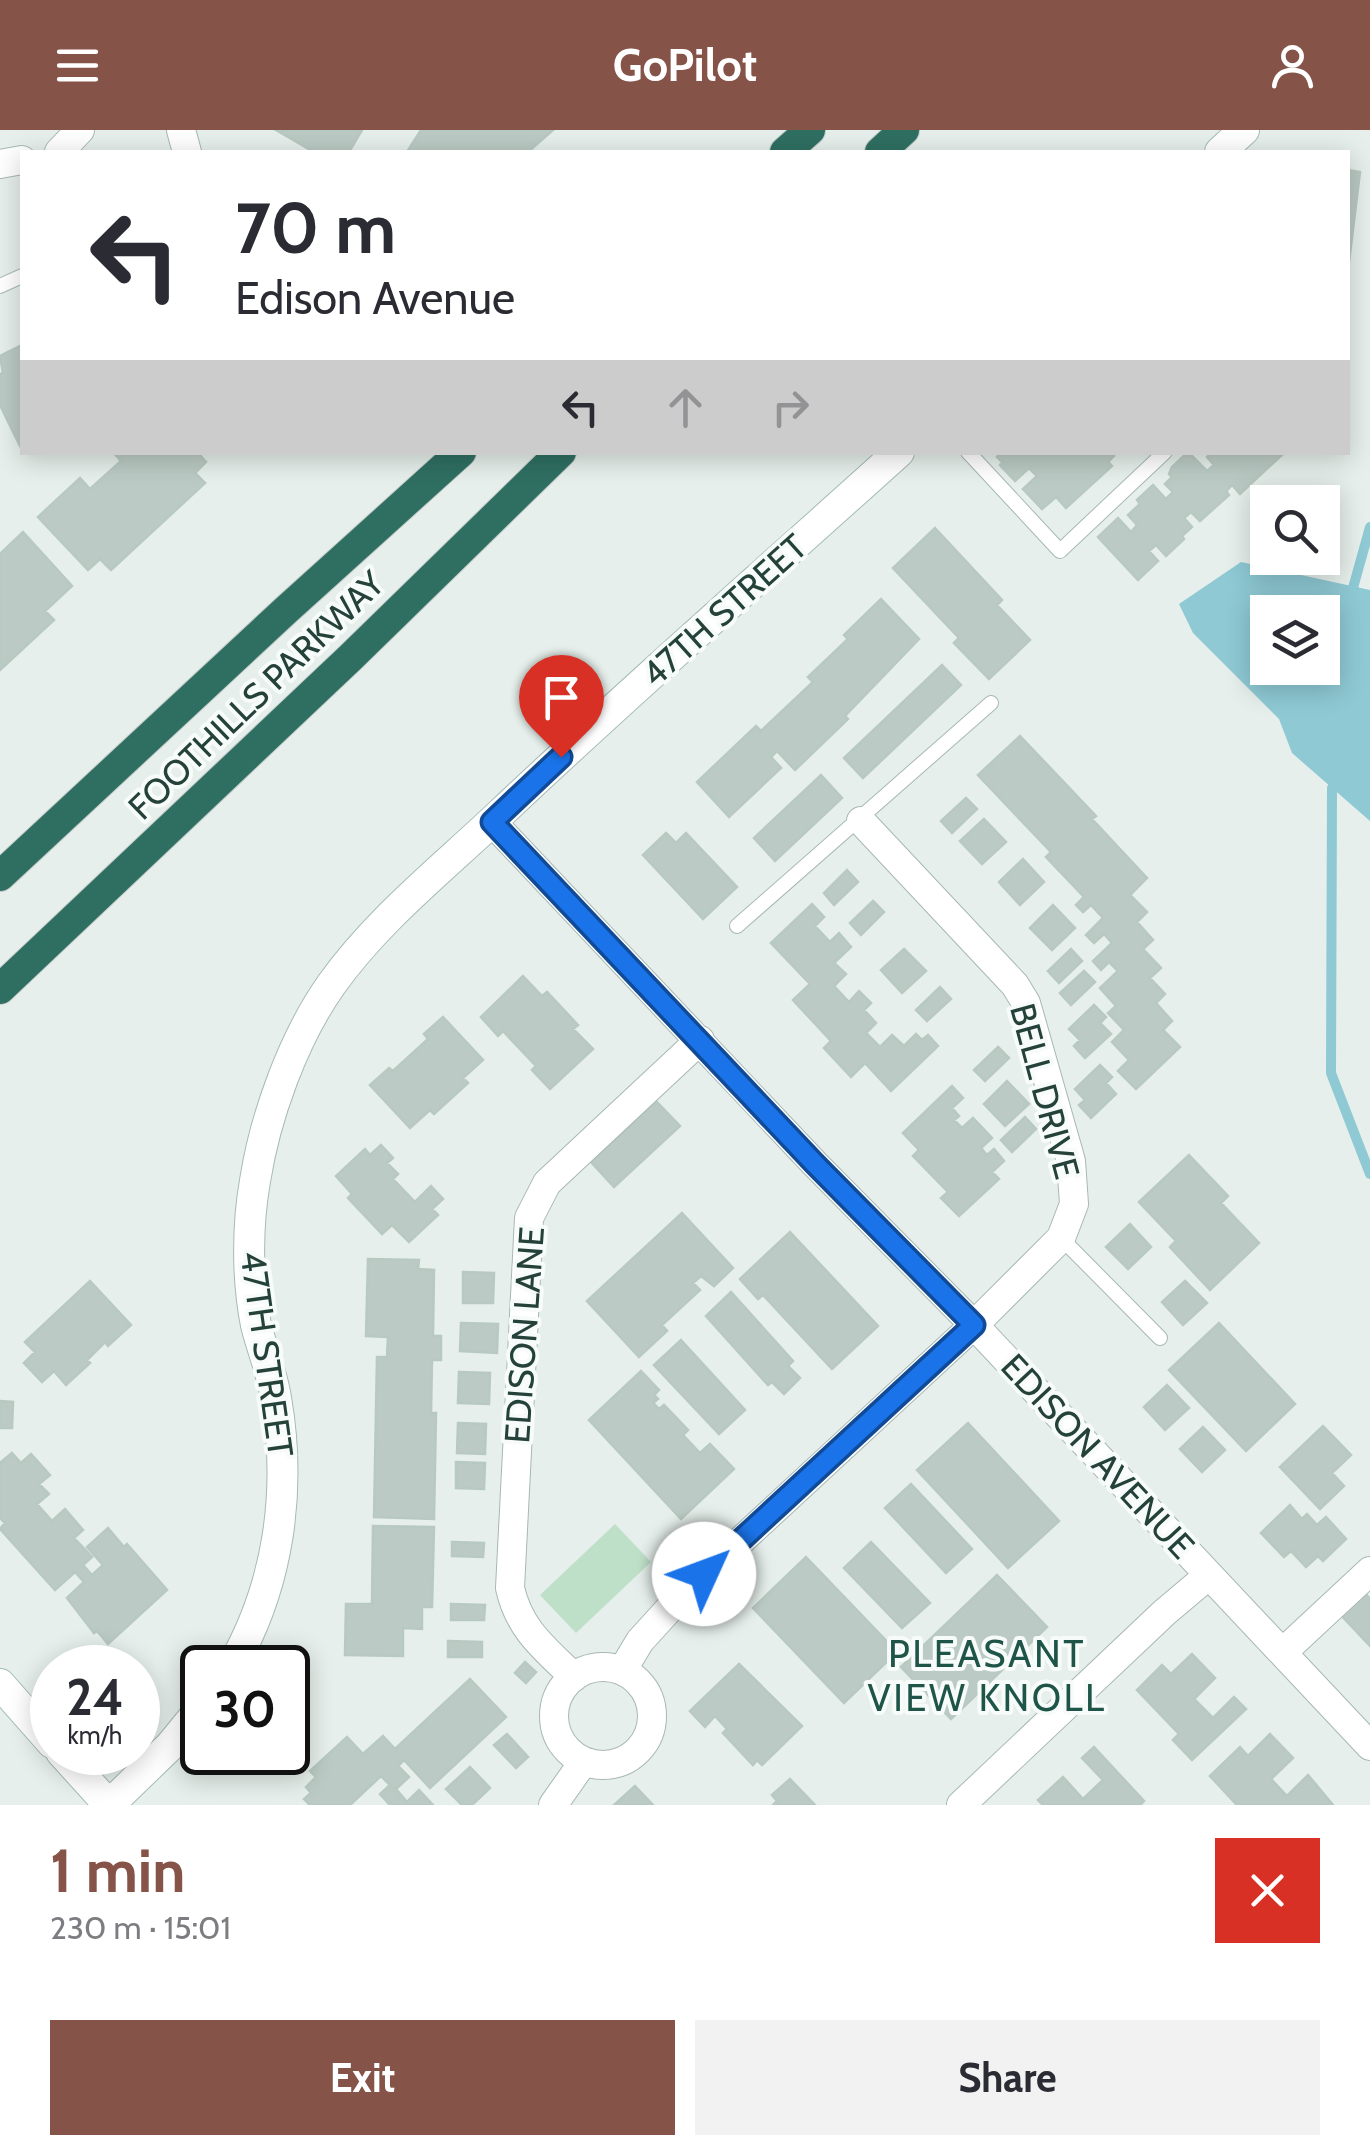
<!DOCTYPE html>
<html lang="en">
<head>
<meta charset="utf-8">
<style>
  body { margin:0; font-family:Cabin,sans-serif; background:#f2f2f3; color:#2b2b33; height:100vh; display:flex; flex-direction:column; font-size:38px; white-space:nowrap }
  * { box-sizing:border-box; margin:0 }
  p { font-size:32px; color:#7c7c81 }
  .icon { flex:none; width:55px; height:55px; fill:none; stroke:currentColor; stroke-width:2; stroke-linecap:round; stroke-linejoin:round }
  .map { position:relative; height:1675px; overflow:hidden }
  .side { display:flex; flex-direction:column; background:#fff; flex:1 }
  .side>* { flex:none }
  .banner { position:absolute; left:20px; top:20px; width:1330px; height:305px; border-radius:0px; box-shadow:0 5px 25px #0003; background:#fff; color:#2b2b33; overflow:hidden }
  .fabs { position:absolute; left:1250px; top:355px; display:grid; gap:20px }
  .fabs a { display:grid; place-items:center; width:90px; height:90px; border-radius:0px; background:#fff; box-shadow:0 5px 25px #0003; font-size:50px }
  .speed { position:absolute; left:30px; top:1515px; display:flex; gap:20px; font-size:50px; font-weight:700; text-align:center }
  .speed>* { display:grid; place-content:center; width:130px; height:130px; border-radius:50%; background:#fff; box-shadow:0 5px 25px #0003; line-height:1 }
  .speed small { font-size:25px; font-weight:400 }
  .speed .limit { border:5px solid #111; border-radius:15px; background:#fff; color:#111 }
  .pin { position:absolute; display:grid; place-items:center; width:85px; height:85px; color:#fff; margin:-102px -42px; border-radius:50% 50% 50% 0; rotate:-45deg; box-shadow:0 0 10px #0007 }
  .pin .icon { rotate:45deg }
  .me { position:absolute; width:110px; margin:-55px; rotate:47deg; stroke-linejoin:round; filter:drop-shadow(0 0 8px #0008) }
  .turn { display:flex; align-items:center; gap:35px; height:210px; padding:0 50px; font-size:45px }
  .turn .icon { width:130px; height:130px; stroke-width:2.5 }
  .turn b { display:block; font-size:70px; line-height:85px }
  .lanes { display:flex; align-items:center; height:95px; padding:0 50px; background:#0003; justify-content:center; gap:50px; direction:ltr }
  .lanes .off { opacity:.35 }
  .round { display:grid; place-items:center; flex:none; width:105px; height:105px; border-radius:0px; background:#f2f2f3 }
  .overview { display:flex; align-items:center; justify-content:space-between; height:170px; padding:0 50px }
  h1 { font-size:60px; font-weight:800; line-height:75px; color:#855347 }
  .button { display:flex; gap:20px; margin-top:auto; padding:20px 50px }
  .button a { flex:1; height:115px; border-radius:0px; background:#855347; color:#fff; font-size:40px; font-weight:800; line-height:115px; text-align:center }
  .button a+a { background:#f2f2f3; color:#2b2b33 }
  header { display:flex; justify-content:space-between; align-items:center; height:130px; padding:0 50px; background:#855347; color:#fff; font-size:45px; font-weight:800 }
  .map>svg:first-child { display:block }
  .green { fill:#bfe0c8 }
  .water { fill:#8ec9d4; fill-rule:evenodd }
  .lines { fill:none; stroke-linecap:round; stroke-linejoin:round }
  .stream { stroke:#8ec9d4; stroke-width:10 }
  .building { fill:#bbcac4; stroke:#b8c9c2; stroke-width:2.5 }
  .lane-casing { stroke:#a8b8b2; stroke-width:16 }
  .street-casing { stroke:#a8b8b2; stroke-width:30 }
  .secondary-casing { stroke:#a4bbb3; stroke-width:32 }
  .highway-casing { stroke:#c2cac8; stroke-width:32 }
  .lane { stroke:#fff; stroke-width:14 }
  .street { stroke:#fff; stroke-width:28 }
  .secondary { stroke:#fff; stroke-width:30 }
  .highway { stroke:#2f6f62; stroke-width:30 }
  .route-casing { stroke:#114b97; stroke-width:25 }
  .route { stroke:#1a73e8; stroke-width:18 }
  .labels { text-anchor:middle; dominant-baseline:central; stroke-width:8; stroke-linejoin:round; paint-order:stroke }
  .street-label { font-size:35px; fill:#24423a; stroke:#f7fbf9 }
  .neighbourhood-label { font-size:38px; letter-spacing:2.5px; fill:#1f5548; stroke:#f7fbf9 }
</style>
</head>
<body>
<header><svg class="icon" aria-label="menu" viewBox="0 0 24 24"><path d="M4 6h16M4 12h16M4 18h16"/></svg>GoPilot<svg class="icon" aria-label="person" viewBox="0 0 24 24"><circle cx="12" cy="8" r="4"/><path d="M4 21q1-7 8-7t8 7"/></svg></header>
<div class="map">
<svg width="1370" height="1675" viewBox="0 0 1370 1675">
  <rect width="100%" height="100%" fill="#e6efeb"/>
  <!-- green -->
  <path class="green" d="M615 1394 651 1432 576 1503 540 1465Z"/>
  <!-- water -->
  <path class="water" d="M1241 432 1370 460V691L1292 623 1279 589 1193 503 1179 474ZM1268 482H1322V538H1268Z"/>
  <g class="lines">
    <!-- stream -->
    <path class="stream" d="M1351 465 1370 397
      M1332 658 1331 943 1370 1044"/>
  </g>
  <!-- building -->
  <path class="building" d="M276 0H362L349 22H314Z
    M421 0H553L528 22H407Z
    M1348 40 1360 42 1348 140Z
    M22 215V315L20 316 0 275V244L3 243 0 226Z
    M113 322H197L206 332 195 343 205 353 111 440 100 429 88 440 38 387 80 348 90 359 121 331Z
    M1001 322H1111L1114 326 1108 332 1112 336 1066 378 1056 367 1042 379 1023 359 1037 346 1029 338 1015 351 1000 335 1002 332 997 327Z
    M1188 322 1207 341 1214 335 1207 327 1212 322H1285L1240 364 1232 355 1226 361 1229 365 1200 391 1191 382 1184 388 1192 397 1182 406 1184 409 1166 426 1156 415 1149 421 1158 431 1138 450 1098 407 1118 388 1131 402 1137 395 1128 385 1140 374 1137 370 1153 355 1166 369 1173 362 1165 354 1172 347 1169 344 1172 337Z
    M935 398 1002 470 997 475 1030 510 989 549 954 513 959 508 893 438Z
    M23 402 72 456 45 481 54 490 0 540V424Z
    M881 469 919 509 845 586 848 589 795 640 777 621 771 627 781 638 729 687 697 652 756 596 761 601 813 552 808 547 848 509 844 505Z
    M942 535 961 555 863 648 844 628Z
    M1020 606 1096 686 1092 689 1147 748 1130 765 1147 782 1137 792 1153 810 1143 819 1161 838 1150 848 1165 864 1156 873 1172 891 1163 900 1180 917 1136 959 1118 941 1129 930 1112 912 1124 900 1108 883 1116 876 1100 858 1118 841 1109 832 1101 840 1093 831 1112 813 1104 804 1094 813 1086 805 1103 788 1091 775 1083 782 1076 775 1084 767 1046 727 1051 722 978 645Z
    M821 645 842 668 775 731 754 708Z
    M966 668 977 679 952 703 941 691Z
    M984 689 1006 712 982 734 960 711Z
    M666 703 676 713 686 703 737 757 703 789 643 725Z
    M1023 729 1044 752 1020 775 999 752Z
    M847 740 858 752 834 775 824 763Z
    M873 771 884 782 861 805 850 793Z
    M812 774 824 787 815 796 830 812 839 803 851 817 834 833 846 844 834 856 849 872 859 861 871 873 864 880 876 893 866 903 880 917 892 905 904 916 916 904 922 910 928 905 938 916 891 961 865 933 851 947 824 918 831 911 793 870 810 854 771 813Z
    M1053 775 1075 798 1052 820 1030 798Z
    M904 819 926 841 902 863 881 840Z
    M1071 819 1082 831 1059 853 1048 841Z
    M1084 841 1095 852 1071 875 1060 863Z
    M523 846 542 866 547 862 578 895 573 899 593 919 550 959 532 940 536 936 503 901 498 906 481 887Z
    M940 857 951 869 927 891 916 880Z
    M1094 875 1106 887 1100 893 1111 904 1085 928 1074 916 1080 910 1069 899Z
    M443 887 483 930 463 948 468 953 434 984 430 980 410 998 370 955 389 938 393 941 428 909 424 904Z
    M998 917 1009 928 985 951 974 940Z
    M1100 935 1112 947 1106 953 1116 964 1091 988 1079 975 1085 970 1075 959Z
    M1007 951 1029 974 1005 996 984 974Z
    M952 956 963 968 952 978 959 986 954 990 962 998 973 988 992 1008 981 1018 987 1025 994 1019 1004 1031 992 1042 999 1049 959 1086 941 1068 948 1062 913 1026 919 1020 903 1003Z
    M656 971 680 996 614 1057 591 1032Z
    M1025 987 1036 999 1012 1022 1001 1010Z
    M381 1015 393 1028 387 1033 398 1044 393 1049 415 1072 431 1056 443 1069 432 1079 438 1085 409 1112 392 1095 382 1104 348 1068 352 1064 336 1046 365 1019 370 1025Z
    M1189 1025 1228 1066 1221 1073 1259 1113 1210 1160 1170 1117 1176 1111 1139 1072Z
    M682 1083 733 1138 714 1156 701 1146 693 1153 700 1160 662 1195 667 1201 639 1227 587 1171Z
    M1130 1094 1151 1117 1128 1139 1106 1117Z
    M790 1102 878 1196 832 1239 763 1165 758 1169 740 1149Z
    M368 1129 419 1130 418 1139 434 1140 433 1206H441V1230H432L431 1283H436L434 1389 374 1387 377 1227H387L388 1207 366 1206Z
    M463 1142 494 1143 493 1173H463Z
    M90 1151 131 1195 108 1216 105 1212 87 1230 90 1233 66 1255 54 1241 42 1252 24 1233 35 1222 25 1212Z
    M1185 1151 1207 1173 1183 1195 1162 1172Z
    M731 1162 793 1231 788 1236 800 1248 784 1264 772 1252 768 1255 706 1186Z
    M461 1193 498 1194 497 1223 460 1221Z
    M1219 1193 1295 1274 1246 1321 1169 1240Z
    M681 1210 745 1280 719 1304 654 1235Z
    M641 1241 659 1260 654 1265 658 1269 653 1273 659 1279 664 1275 688 1300 683 1305 700 1323 710 1314 734 1339 681 1389 589 1290Z
    M459 1242 490 1243 489 1274 458 1273Z
    M1167 1255 1189 1278 1165 1300 1144 1277Z
    M0 1271 13 1272 12 1298H0Z
    M458 1293 486 1294 485 1324 457 1323Z
    M968 1293 1059 1391 1008 1438 917 1340Z
    M1323 1296 1351 1325 1332 1343 1344 1356 1320 1379 1280 1337Z
    M1203 1297 1225 1320 1202 1342 1180 1319Z
    M12 1323 21 1333 31 1324 50 1345 39 1354 49 1364 37 1374 52 1391 65 1379 83 1400 74 1408 92 1427 83 1435 92 1445 103 1435 87 1417 108 1398 124 1417 127 1414 167 1460 108 1514 97 1501 94 1503 67 1468 84 1452 75 1442 55 1460 0 1399 5 1393 0 1388V1333Z
    M456 1332 485 1333 484 1359 456 1358Z
    M911 1354 972 1419 946 1443 885 1378Z
    M1290 1375 1302 1389 1307 1384 1317 1395 1326 1387 1346 1409 1323 1431 1318 1426 1306 1437 1291 1421 1284 1427 1261 1403Z
    M373 1396 434 1397 432 1477H422V1499L403 1498V1526L345 1525 346 1474H372Z
    M452 1412 484 1413 483 1427 452 1426Z
    M871 1412 930 1473 902 1498 844 1438Z
    M806 1427 897 1522 844 1573 753 1478Z
    M997 1445 1047 1497 951 1589 901 1537Z
    M1362 1460 1370 1469V1516L1339 1483Z
    M451 1474 485 1475 484 1490H451Z
    M448 1511 482 1512V1527H448Z
    M1192 1524 1215 1548 1194 1569 1213 1588 1234 1567 1246 1579 1192 1630 1173 1610 1179 1604 1137 1560 1162 1535 1171 1544Z
    M525 1532 536 1542 526 1553 515 1543Z
    M739 1534 802 1596 762 1635 757 1630 753 1635 723 1603 727 1599 715 1586 705 1597 690 1581Z
    M470 1549 506 1587 430 1658 404 1630 398 1636 409 1647 396 1659 407 1672 419 1660 433 1675H390L380 1664 390 1655 381 1646 350 1675H310L304 1669 311 1663 306 1657 316 1647 310 1641 347 1607 363 1624 383 1606 395 1619Z
    M507 1604 528 1627 516 1638 494 1615Z
    M1270 1604 1293 1628 1271 1649 1287 1666 1308 1645 1333 1675H1237L1210 1646 1240 1617 1248 1626Z
    M1094 1617 1144 1671 1140 1675H1043L1038 1670 1063 1647 1083 1669 1103 1650 1082 1628Z
    M470 1637 490 1658 472 1675H462L446 1659Z
    M790 1649 815 1675H773L777 1671 772 1665Z
    M635 1656 653 1675H614Z"/>
  <g class="lines">
    <defs>
      <path id="lane" d="M0 156 22 146
        M968 322 1060 421 1165 322
        M737 796 991 573
        M1061 1108 1160 1208"/>
      <path id="street" d="M181 0 187 22
        M59 22 80 0
        M0 34 22 30
        M492 692 815 1034 974 1195 1370 1616
        M1283 1522 1370 1441
        M554 1586a49 49 0 1 1 98 0a49 49 0 1 1-98 0Z
        M622 1541 640 1511 680 1467 974 1195 1061 1108 1074 1074 1071 1031 1026 873 1015 855 861 691
        M574 1547C544 1518 519 1499 510 1458L529 1088 547 1053 700 910
        M553 1675 584 1631
        M961 1675 1165 1482 1209 1445"/>
      <path id="secondary" d="M1220 22 1244 0
        M231 1538C279 1456 292 1360 276 1268 272 1243 262 1219 256 1195 247 1150 247 1096 255 1051 265 987 293 909 331 855 377 790 443 738 501 683 631 560 766 442 899 322
        M0 1554 52 1613
        M61 1622 109 1675 170 1616 202 1577"/>
      <path id="highway" d="M785 22 810 0
        M880 22 904 0
        M0 746 285 481 461 322
        M0 859 351 527 561 322"/>
    </defs>
    <!-- lane casing -->
    <use href="#lane" class="lane-casing"/>
    <!-- street casing -->
    <use href="#street" class="street-casing"/>
    <!-- secondary casing -->
    <use href="#secondary" class="secondary-casing"/>
    <!-- highway casing -->
    <use href="#highway" class="highway-casing"/>
    <!-- lane -->
    <use href="#lane" class="lane"/>
    <!-- street -->
    <use href="#street" class="street"/>
    <!-- secondary -->
    <use href="#secondary" class="secondary"/>
    <!-- highway -->
    <use href="#highway" class="highway"/>
  </g>
  <g class="lines">
    <defs>
      <path id="route" d="M561 627 492 692 815 1034 974 1195 704 1444"/>
    </defs>
    <!-- route casing -->
    <use href="#route" class="route-casing"/>
    <!-- route -->
    <use href="#route" class="route"/>
  </g>
  <g class="labels">
    <!-- street labels -->
    <g class="street-label">
      <text transform="translate(724 480) rotate(-42)">47TH STREET</text>
      <text transform="translate(256 565) rotate(-44)">FOOTHILLS PARKWAY</text>
      <text transform="translate(1045 961) rotate(75)">BELL DRIVE</text>
      <text transform="translate(524 1205) rotate(-86)">EDISON LANE</text>
      <text transform="translate(267 1224) rotate(82)">47TH STREET</text>
      <text transform="translate(1098 1326) rotate(47)">EDISON AVENUE</text>
    </g>
    <!-- neighbourhood labels -->
    <g class="neighbourhood-label">
      <text x="987" y="1523">PLEASANT<tspan x="987" dy="44">VIEW KNOLL</tspan></text>
    </g>
  </g>
</svg>
<div class="fabs">
<a><svg class="icon" aria-label="search" viewBox="0 0 24 24"><circle cx="10" cy="10" r="6"/><path d="M15 15l6 6"/></svg></a>
<a><svg class="icon" aria-label="layers" viewBox="0 0 24 24"><path d="M12 4l9 5-9 5-9-5zM3 14l9 5 9-5"/></svg></a>
</div>
<div class="speed"><div>24<small>km/h</small></div><div class="limit">30</div></div>
<div class="pin" style="left:561px;top:627px;background:#d93025"><svg class="icon" aria-label="arrive" viewBox="0 0 24 24"><path d="M6 21V4h12l-3 4 3 4H6"/></svg></div>
<svg class="me" style="left:704px;top:1444px" viewBox="-20 -20 40 40"><circle r="19" fill="#fff"/><path d="M0-13L10 11 0 6-10 11z" fill="#1a73e8"/></svg>
<div class="banner">
<div class="turn"><svg class="icon" aria-label="left" viewBox="0 0 24 24"><path d="M17 20v-9H6M10 6l-5 5 5 5"/></svg><div><b>70 m</b>Edison Avenue</div></div>
<div class="lanes"><svg class="icon" aria-label="left" viewBox="0 0 24 24"><path d="M17 20v-9H6M10 6l-5 5 5 5"/></svg><svg class="icon off" aria-label="ahead" viewBox="0 0 24 24"><path d="M12 20V5M6 11l6-6 6 6"/></svg><svg class="icon off" aria-label="right" viewBox="0 0 24 24"><path d="M7 20v-9h11M14 6l5 5-5 5"/></svg></div>
</div>
</div>
<section class="side">
<div class="overview"><div><h1>1 min</h1><p>230 m · 15:01</p></div><a class="round" style="background:#d93025;color:#fff"><svg class="icon" aria-label="close" viewBox="0 0 24 24"><path d="M6 6l12 12M18 6L6 18"/></svg></a></div>
<div class="button"><a>Exit</a><a>Share</a></div>
</section>
</body>
</html>
